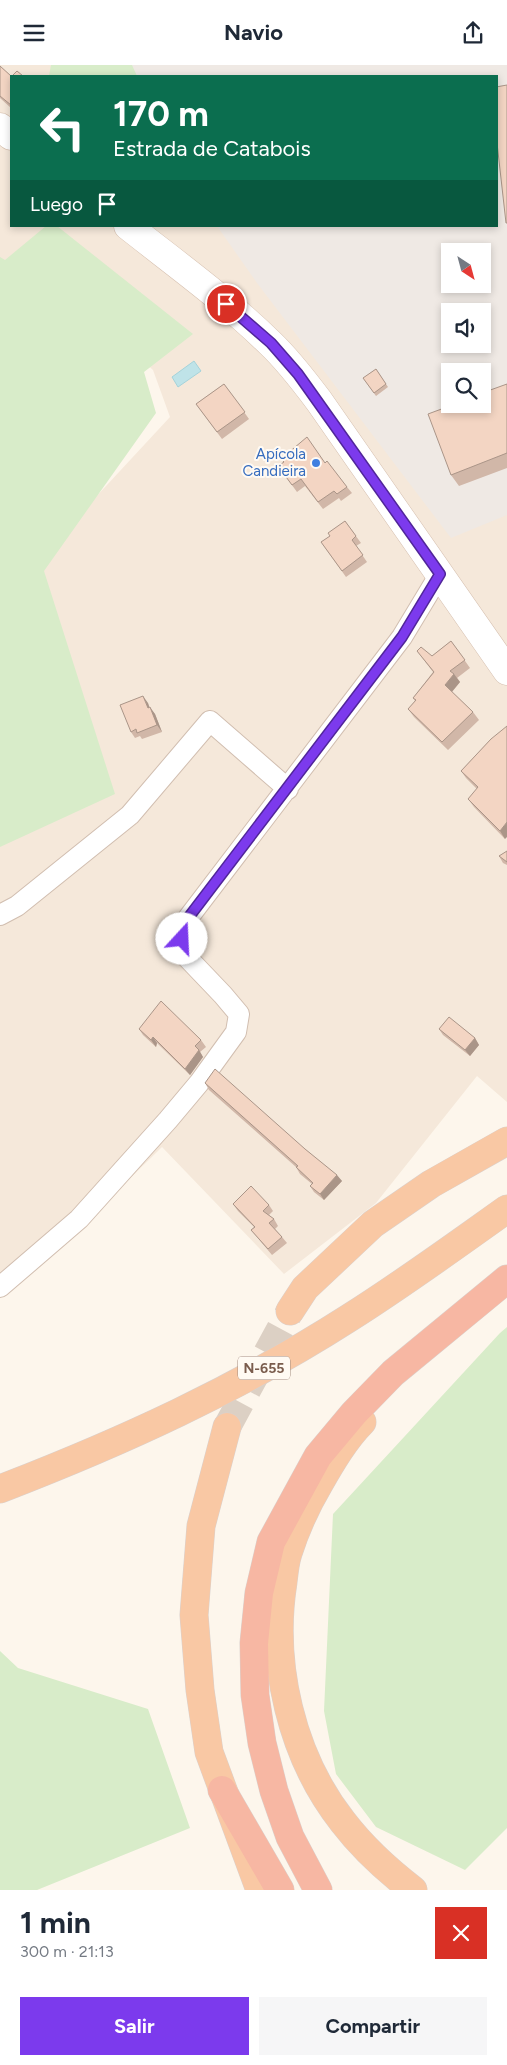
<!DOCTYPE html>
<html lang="es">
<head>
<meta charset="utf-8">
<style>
  body { margin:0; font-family:Figtree,sans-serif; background:#f6f6f7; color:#1f2937; height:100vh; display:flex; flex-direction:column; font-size:19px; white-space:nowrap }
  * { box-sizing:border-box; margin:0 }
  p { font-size:16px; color:#747a83 }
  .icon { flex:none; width:28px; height:28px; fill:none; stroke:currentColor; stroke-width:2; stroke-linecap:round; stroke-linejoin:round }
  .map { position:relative; height:1825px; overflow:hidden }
  .panel { display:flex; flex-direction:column; background:#fff; flex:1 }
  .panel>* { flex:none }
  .guide { position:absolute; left:10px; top:10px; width:488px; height:152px; border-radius:0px; box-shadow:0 2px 8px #0003; background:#0b6e4f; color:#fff; overflow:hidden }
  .needle { width:32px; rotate:144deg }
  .buttons { position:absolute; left:441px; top:178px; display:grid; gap:10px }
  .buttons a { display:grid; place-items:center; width:50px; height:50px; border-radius:0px; background:#fff; box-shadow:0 2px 8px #0003; font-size:25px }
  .pin { position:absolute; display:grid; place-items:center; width:42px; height:42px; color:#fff; margin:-21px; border:2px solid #fff; border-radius:50%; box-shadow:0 1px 5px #0007 }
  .me { position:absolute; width:55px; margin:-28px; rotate:20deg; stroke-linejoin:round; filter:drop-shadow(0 0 4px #0008) }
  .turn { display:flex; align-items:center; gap:18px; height:105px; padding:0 20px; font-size:22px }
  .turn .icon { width:65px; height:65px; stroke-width:2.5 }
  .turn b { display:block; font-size:35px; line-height:42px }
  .then { display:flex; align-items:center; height:48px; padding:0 20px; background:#0003; gap:10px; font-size:19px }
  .round { display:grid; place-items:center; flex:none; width:52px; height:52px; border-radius:0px; background:#f6f6f7 }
  .headline { display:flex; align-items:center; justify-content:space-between; height:85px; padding:0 20px }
  h1 { font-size:30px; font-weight:700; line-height:38px }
  .primary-button { display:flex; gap:10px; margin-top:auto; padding:10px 20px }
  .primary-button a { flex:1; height:58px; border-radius:0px; background:#7c3aed; color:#fff; font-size:20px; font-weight:700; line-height:58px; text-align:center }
  .primary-button a+a { background:#f6f6f7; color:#1f2937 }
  header { display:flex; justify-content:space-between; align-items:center; height:65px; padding:0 20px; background:#fff; font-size:22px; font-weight:700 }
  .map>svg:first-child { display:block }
  .residential { fill:#f5e8da; fill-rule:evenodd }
  .industrial { fill:#efe9e4; fill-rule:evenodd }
  .green { fill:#d8ecc9 }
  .water { fill:#bfe3e8; stroke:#a5d3da }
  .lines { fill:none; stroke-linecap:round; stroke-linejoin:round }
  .trunk-tunnel { stroke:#dcd0c4; stroke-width:28; stroke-dasharray:28 14; stroke-linecap:butt }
  .minor-casing { stroke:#d1beb0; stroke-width:22 }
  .secondary-casing { stroke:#d6c0b0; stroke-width:29 }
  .trunk-casing { stroke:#dad1cd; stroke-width:29 }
  .motorway-casing { stroke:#dad1cd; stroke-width:29 }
  .minor { stroke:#fff; stroke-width:20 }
  .secondary { stroke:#fff; stroke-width:28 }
  .trunk { stroke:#f9c8a4; stroke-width:28 }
  .motorway { stroke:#f7b7a3; stroke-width:28 }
  .wall { fill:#d1b7a8 }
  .shaded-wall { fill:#aa9588 }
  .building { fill:#f3d5c3; stroke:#aa9588 }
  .route-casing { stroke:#51269a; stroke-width:12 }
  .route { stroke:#7c3aed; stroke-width:9 }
  .shop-dot { fill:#3f7fe0; stroke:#fffaf3; stroke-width:2 }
  .labels { text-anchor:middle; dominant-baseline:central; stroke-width:4; stroke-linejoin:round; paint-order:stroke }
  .shield { fill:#fffaf3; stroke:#a28b7f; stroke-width:1 }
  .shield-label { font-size:14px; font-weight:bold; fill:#7a5c4d }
  .shop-label { font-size:15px; fill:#366cbe; stroke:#fffaf3; text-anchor:end }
</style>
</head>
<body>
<header><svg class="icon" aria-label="menu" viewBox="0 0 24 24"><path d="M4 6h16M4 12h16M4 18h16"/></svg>Navio<svg class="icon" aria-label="share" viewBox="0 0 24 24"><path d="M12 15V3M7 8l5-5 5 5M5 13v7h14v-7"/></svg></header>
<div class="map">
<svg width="507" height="1825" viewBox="0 0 507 1825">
  <rect width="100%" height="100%" fill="#fdf6ec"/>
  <!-- residential -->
  <path class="residential" d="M0 0H507V1037L477 1011 376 1138 284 1209 162 1082 67 1175 0 1226V604L30 503 170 352 153 305 43 205 0 261ZM11 11H496V161H11ZM450 186H482V219H450ZM450 246H482V279H450ZM450 306H482V339H450Z"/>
  <!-- industrial -->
  <path class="industrial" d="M101 0H507V450L451 473 257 218 217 161H496V11H109ZM450 186H482V219H450ZM450 246H482V279H450ZM450 306H482V339H450Z"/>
  <!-- green -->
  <path class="green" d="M51 0H132L137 11H49Z
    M46 161H57L193 269 144 307 156 348 44 506 115 729 0 782V192L5 195Z
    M507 1262V1763L465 1805 376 1762 336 1709 324 1646 333 1449 500 1268Z
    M0 1586 18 1603 148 1644 190 1763 37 1825H0Z"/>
  <!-- water -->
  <path class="water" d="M194 296 201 306 178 322 172 312Z"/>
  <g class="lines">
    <!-- trunk-tunnel -->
    <path class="trunk-tunnel" d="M227 1362 290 1246"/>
    <defs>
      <path id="minor" d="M0 850 17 841 130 750 210 656 288 724
        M0 1222 79 1154 168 1055 199 1018 236 967 239 949 223 930 181 886 182 861 402 572 440 509"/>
      <path id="secondary" d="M0 62 11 71
        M128 161C176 199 226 235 270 278 288 295 304 316 319 336L507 606"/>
      <path id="trunk" d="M290 1246 305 1223 373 1159 431 1119 507 1076
        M362 1357C345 1374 331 1398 319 1419 306 1441 296 1463 288 1488 285 1497 284 1508 283 1517 270 1599 291 1691 343 1757 363 1783 387 1805 413 1825
        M227 1362 201 1461 194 1550 200 1625 209 1687 260 1825
        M0 1424C122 1377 238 1324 349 1253 403 1219 455 1181 507 1144"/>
      <path id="motorway" d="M222 1725 280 1825
        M318 1825 290 1772 274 1726 262 1678 255 1630 254 1578 259 1528 271 1477 318 1391 354 1348 393 1308 507 1214"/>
    </defs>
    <!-- minor casing -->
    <use href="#minor" class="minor-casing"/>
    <!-- secondary casing -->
    <use href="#secondary" class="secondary-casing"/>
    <!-- trunk casing -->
    <use href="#trunk" class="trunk-casing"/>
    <!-- motorway casing -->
    <use href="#motorway" class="motorway-casing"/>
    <!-- minor -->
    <use href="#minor" class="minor"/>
    <!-- secondary -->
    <use href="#secondary" class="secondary"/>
    <!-- trunk -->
    <use href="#trunk" class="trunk"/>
    <!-- motorway -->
    <use href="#motorway" class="motorway"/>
  </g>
  <!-- wall -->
  <path class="wall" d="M0 1 11 11V43L0 33Z
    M376 304 388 322 376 331 363 313Z
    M224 319 249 354 222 374 196 339Z
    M507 319V403L459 421 451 410Z
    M325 398 347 422 352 428 341 436 339 433 323 444 305 421 297 427 278 401Z
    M345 456 361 478 356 481 367 497 346 512 321 477 330 471Z
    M451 576 470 603 457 613 460 617 452 627 473 647 479 655 448 685 414 652 408 644 415 636 413 633 433 607 417 586 432 591Z
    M148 638 149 643 155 649 162 667 142 674 140 671 135 673 131 667Z
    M491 674 505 774 474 742 468 734 477 724 466 713 461 706Z
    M507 786V800L503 798 499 791Z
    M139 964 201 975 206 982 200 987 203 992 190 1010 157 978 156 982 143 970Z
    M439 964 475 973 479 980 470 991 443 970Z
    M205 1018 305 1084 342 1116 324 1135 314 1127 310 1121 312 1119 300 1109 296 1102 209 1025Z
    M233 1139 269 1140 273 1146 269 1150 274 1154 278 1161 275 1164 282 1172 287 1178 272 1190 251 1165 254 1162 238 1146Z"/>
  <!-- shaded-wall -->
  <path class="shaded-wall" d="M454 609 460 617 450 629 445 620Z
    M143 631 148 638 152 650 148 643Z
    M150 642 155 649 162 667 157 660Z
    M507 757V772L505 774 500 766Z
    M153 972 157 978 156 982 151 975Z
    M475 973 479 980 470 991 465 985Z
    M199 985 203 992 190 1010 185 1004Z
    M337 1110 342 1116 324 1135 320 1129Z"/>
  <!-- building -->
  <path class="building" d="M0 1 11 11V40L0 31Z
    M17 6 23 11H12Z
    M507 20V158H506L496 69V22Z
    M376 304 386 319 374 328 363 313Z
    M224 319 245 347 217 367 196 339Z
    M507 319V388L451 410 428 349 455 339H482V328Z
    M307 372 325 398 327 396 347 422 337 429 334 426 318 437 301 414 292 420 278 401 284 397 281 394Z
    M345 456 356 471 352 475 363 490 342 506 321 477 330 471 328 468Z
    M451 576 465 595 450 606 454 609 445 620 473 647 442 677 408 644 416 635 413 633 434 607 417 586 421 582 432 591Z
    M143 631 148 643 150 642 157 660 137 668 136 664 131 667 120 640Z
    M507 661V757L500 766 468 734 478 722 461 706 491 674Z
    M507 786V797L499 791Z
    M161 936 201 975 195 981 199 985 185 1004 153 972 151 975 139 964Z
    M449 952 475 973 465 985 439 964Z
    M215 1004 305 1084 337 1110 320 1129 310 1121 313 1118 296 1102 298 1101 205 1018Z
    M251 1121 269 1140 263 1146 274 1154 269 1158 282 1172 268 1184 251 1165 255 1162 233 1139Z"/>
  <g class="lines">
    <defs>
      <path id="route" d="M182 874V861L402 572 440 509 298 309 271 278 226 239"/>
    </defs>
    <!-- route casing -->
    <use href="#route" class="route-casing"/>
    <!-- route -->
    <use href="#route" class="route"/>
  </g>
  <!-- markers -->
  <circle class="shop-dot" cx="316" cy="398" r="5"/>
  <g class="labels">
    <!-- shield labels -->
    <rect class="shield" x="238" y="1291.5" width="52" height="23" rx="4"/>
    <g class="shield-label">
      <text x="264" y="1303">N-655</text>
    </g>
    <!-- shop labels -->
    <g class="shop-label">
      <text x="306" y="389">Apícola<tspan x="306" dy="17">Candieira</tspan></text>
    </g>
  </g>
</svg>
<div class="buttons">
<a><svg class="needle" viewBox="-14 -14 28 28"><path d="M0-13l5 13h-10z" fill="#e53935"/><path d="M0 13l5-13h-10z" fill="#747a83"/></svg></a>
<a><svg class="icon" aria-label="sound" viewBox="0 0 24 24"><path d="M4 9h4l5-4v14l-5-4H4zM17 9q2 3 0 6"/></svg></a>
<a><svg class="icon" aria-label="search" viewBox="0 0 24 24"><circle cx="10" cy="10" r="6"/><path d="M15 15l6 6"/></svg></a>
</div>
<div class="pin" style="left:226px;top:239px;background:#d93025"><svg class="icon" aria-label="arrive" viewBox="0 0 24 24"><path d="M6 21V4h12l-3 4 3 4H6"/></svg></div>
<svg class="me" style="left:182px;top:874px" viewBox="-20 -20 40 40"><circle r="19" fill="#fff"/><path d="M0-13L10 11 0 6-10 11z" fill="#7c3aed"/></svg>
<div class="guide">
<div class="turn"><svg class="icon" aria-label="left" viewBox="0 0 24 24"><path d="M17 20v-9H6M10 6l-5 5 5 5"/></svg><div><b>170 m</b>Estrada de Catabois</div></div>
<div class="then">Luego<svg class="icon" aria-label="arrive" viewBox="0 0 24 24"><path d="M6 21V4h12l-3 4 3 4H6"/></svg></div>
</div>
</div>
<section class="panel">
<div class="headline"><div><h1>1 min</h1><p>300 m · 21:13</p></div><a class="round" style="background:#d93025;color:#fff"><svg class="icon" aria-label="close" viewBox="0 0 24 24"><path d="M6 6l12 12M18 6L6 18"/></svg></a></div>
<div class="primary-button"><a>Salir</a><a>Compartir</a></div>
</section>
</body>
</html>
